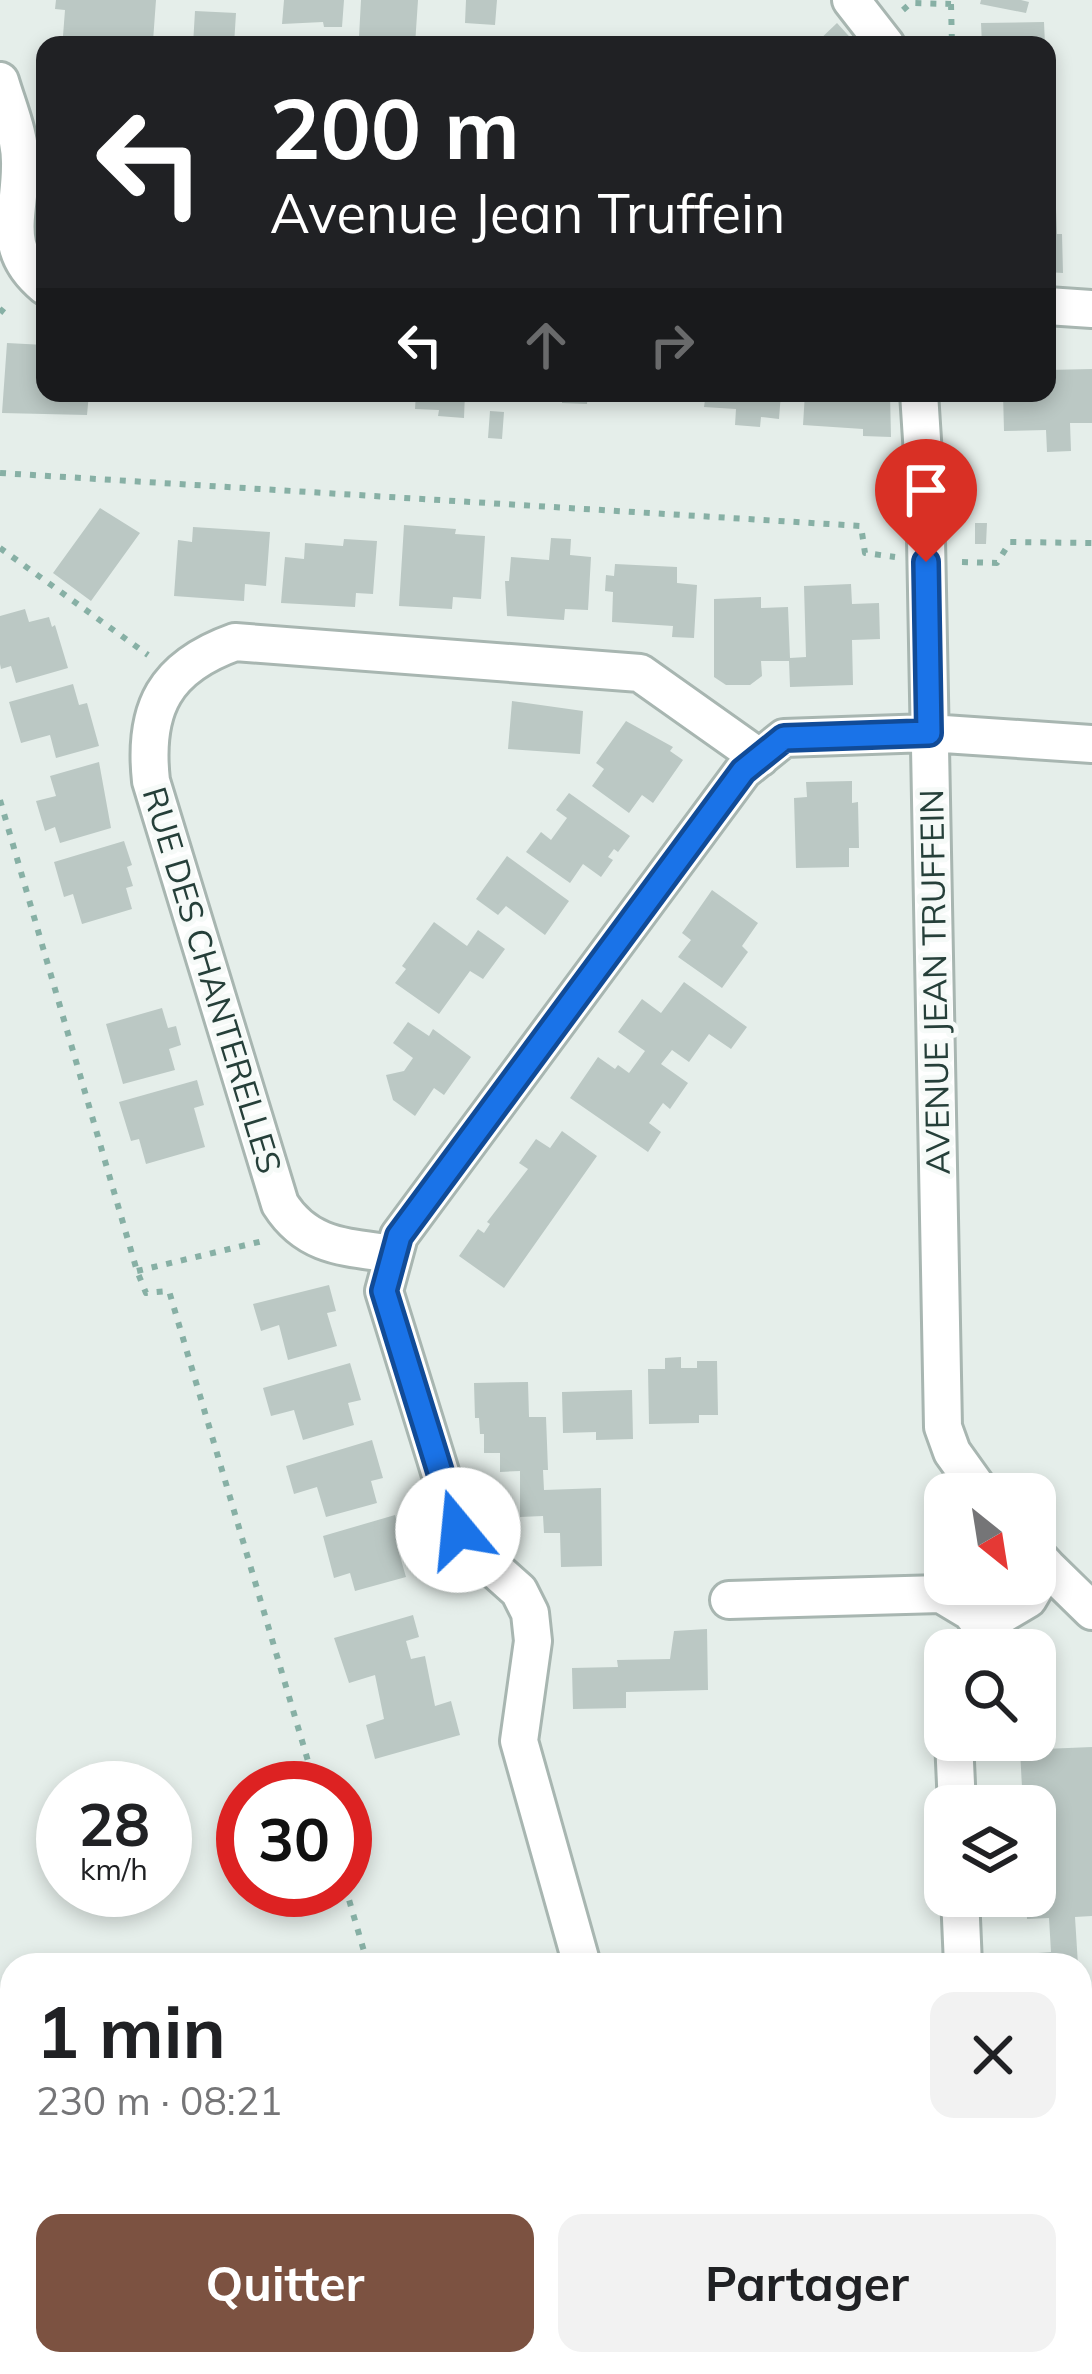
<!DOCTYPE html>
<html lang="fr">
<head>
<meta charset="utf-8">
<style>
  body { margin:0; font-family:Mulish,sans-serif; background:#f2f2f2; color:#202124; height:100vh; display:flex; flex-direction:column; font-size:45px; white-space:nowrap }
  * { box-sizing:border-box; margin:0 }
  p { font-size:39px; color:#757577 }
  .icon { flex:none; width:66px; height:66px; fill:none; stroke:currentColor; stroke-width:2; stroke-linecap:round; stroke-linejoin:round }
  .map { position:relative; flex:1; overflow:hidden }
  .sheet { position:absolute; left:0px; top:1953px; width:1092px; height:423px; display:flex; flex-direction:column; background:#fff; border-radius:36px 36px 0 0; box-shadow:0 6px 18px #0003 }
  .sheet>* { flex:none }
  .banner { position:absolute; left:36px; top:36px; width:1020px; height:366px; border-radius:24px; box-shadow:0 6px 18px #0003; background:#202124; color:#fff; overflow:hidden }
  .needle { width:78px; rotate:150deg }
  .tools { position:absolute; left:924px; top:1473px; display:grid; gap:24px }
  .tools a { display:grid; place-items:center; width:132px; height:132px; border-radius:24px; background:#fff; box-shadow:0 6px 18px #0003; font-size:60px }
  .speed { position:absolute; left:36px; top:1761px; display:flex; gap:24px; font-size:60px; font-weight:700; text-align:center }
  .speed>* { display:grid; place-content:center; width:156px; height:156px; border-radius:50%; background:#fff; box-shadow:0 6px 18px #0003; line-height:1 }
  .speed small { font-size:30px; font-weight:400 }
  .speed .limit { border:18px solid #d22; background:#fff; color:#111 }
  .pin { position:absolute; display:grid; place-items:center; width:102px; height:102px; color:#fff; margin:-123px -51px; border-radius:50% 50% 50% 0; rotate:-45deg; box-shadow:0 0 12px #0007 }
  .pin .icon { rotate:45deg }
  .me { position:absolute; width:132px; margin:-66px; rotate:343deg; stroke-linejoin:round; filter:drop-shadow(0 0 9px #0008) }
  .turn { display:flex; align-items:center; gap:42px; height:252px; padding:0 36px; font-size:54px }
  .turn .icon { width:156px; height:156px; stroke-width:2.5 }
  .turn b { display:block; font-size:84px; line-height:102px }
  .lanes { display:flex; align-items:center; height:114px; padding:0 36px; background:#0003; justify-content:center; gap:60px; direction:ltr }
  .lanes .off { opacity:.35 }
  .round { display:grid; place-items:center; flex:none; width:126px; height:126px; border-radius:24px; background:#f2f2f2 }
  .summary { display:flex; align-items:center; justify-content:space-between; height:204px; padding:0 36px }
  h1 { font-size:72px; font-weight:700; line-height:90px }
  .action { display:flex; gap:24px; margin-top:auto; padding:24px 36px }
  .action a { flex:1; height:138px; border-radius:24px; background:#7c5241; color:#fff; font-size:48px; font-weight:700; line-height:138px; text-align:center }
  .action a+a { background:#f2f2f2; color:#202124 }
  .map>svg:first-child { display:block }
  .building { fill:#bbc8c4 }
  .lines { fill:none; stroke-linecap:round; stroke-linejoin:round }
  .street-casing { stroke:#a8b6b1; stroke-width:42 }
  .path { stroke:#87b0a5; stroke-width:6; stroke-dasharray:6 9; stroke-linecap:butt }
  .street { stroke:#fff; stroke-width:36 }
  .route-casing { stroke:#114b97; stroke-width:30 }
  .route { stroke:#1a73e8; stroke-width:21 }
  .labels { text-anchor:middle; dominant-baseline:central; stroke-width:10; stroke-linejoin:round; paint-order:stroke }
  .street-label { font-size:33px; fill:#253f39; stroke:#f6faf8 }
</style>
</head>
<body>
<div class="map">
<svg width="1092" height="2374" viewBox="0 0 1092 2374">
  <rect width="100%" height="100%" fill="#e5eeea"/>
  <!-- building -->
  <path class="building" d="M56 0H156L153 41 140 40 139 45H73L74 37 63 36 65 10 55 9Z
    M284 0H344L342 27H324L323 22 282 24Z
    M361 0H418L415 45H366L367 37H359Z
    M466 0H497L495 25 465 23Z
    M981 0H1021L1029 2 1026 13 980 4Z
    M195 11 236 13 234 45H193Z
    M1044 22 1045 45H982L981 23Z
    M837 23 857 45H814Z
    M1047 209H1056L1057 234H1062L1063 273 1047 272Z
    M7 343 45 345V393H89L87 415 2 413Z
    M1092 369V423H1070L1071 451 1047 452 1046 430 1004 431 1003 393H1047V370Z
    M416 393H465L464 418 438 416 439 410 415 409Z
    M562 393H588L587 404 562 403Z
    M706 393H781L779 419 761 417 760 427 735 425 736 409 704 407Z
    M805 393H890L891 437 863 436V429L803 425Z
    M490 411 504 412 502 439 488 438Z
    M100 508 140 533 91 601 53 573Z
    M975 523H987L986 544H975Z
    M404 525 456 529 455 534 485 536 481 599 453 597 452 609 399 606Z
    M193 527 270 532 266 586 245 584 244 601 174 596 178 540 192 542Z
    M551 538 571 539 570 555 591 557 588 610 565 609 564 620 507 616 505 581H509L511 557 549 560Z
    M344 539 377 541 373 594 356 593 355 607 281 603 285 557 304 559 305 543 343 546Z
    M615 564 677 567V583L697 585 694 638 672 637 673 626 612 622 613 592 605 591 606 575 614 576Z
    M851 584 852 604 879 603 880 639 852 640 853 685 790 687 789 661H761L762 676 750 685H726L714 677V599L761 597V608L788 607 790 658 806 657 804 586Z
    M25 609 29 622 49 617 52 627 55 625 68 668 16 683 11 666 1 669 0 664V616Z
    M73 684 79 705 87 703 99 746 56 758 50 735 21 743 9 702Z
    M512 701 583 711 580 754 508 749Z
    M626 721 673 747 670 751 683 760 653 803 642 795 629 813 592 786 604 769 596 763Z
    M99 762 111 828 60 843 55 827 45 831 36 801 56 796 50 776Z
    M852 781V803L858 802 859 848H849V867L796 868 794 798 807 797 806 782Z
    M569 793 630 836 618 852 614 849 608 857 613 860 601 877 583 864 570 883 526 852 541 832 551 840 567 818 556 810Z
    M124 841 132 865 127 867 133 886 126 888 132 909 82 924 73 894 64 897 54 862Z
    M507 856 569 901 545 935 506 906 498 915 476 899Z
    M712 890 758 923 742 946 748 952 722 988 678 957 691 940 682 933Z
    M434 922 467 946 478 930 505 949 483 979 470 971 439 1014 395 983 406 969 402 966Z
    M684 982 747 1027 731 1049 709 1034 689 1062 672 1050 661 1064 688 1083 670 1109 663 1103 649 1123 661 1132 648 1152 570 1098 598 1057 615 1069 618 1065 629 1073 645 1051 618 1032 642 999 661 1013Z
    M162 1008 168 1028 176 1026 181 1045 169 1049 175 1070 123 1084 106 1024Z
    M408 1022 429 1036 433 1029 471 1057 444 1095 434 1088 415 1116 393 1100 386 1075 404 1071 413 1058 393 1043Z
    M197 1080 204 1105 194 1108 205 1147 146 1164 139 1139 131 1141 119 1102Z
    M562 1131 597 1156 504 1288 459 1256 478 1229 484 1233 490 1224 487 1222 528 1169 519 1163 536 1139 550 1148Z
    M329 1285 336 1311 327 1313 337 1346 288 1360 279 1325 261 1331 253 1304Z
    M681 1357V1368H697V1361H717L718 1415H699V1423L649 1424 648 1369H665V1358Z
    M350 1363 361 1400 348 1403 354 1425 303 1440 294 1410 271 1416 263 1388Z
    M528 1382 529 1417H546L548 1470H543L544 1490 601 1488 602 1566 561 1567 560 1533H544L543 1516 520 1517V1471L500 1472V1453H484V1434H480L479 1418H475L474 1383Z
    M632 1390 633 1439 596 1440V1432L563 1433 562 1392Z
    M372 1440 383 1478 371 1481 377 1503 326 1517 317 1487 294 1494 286 1466Z
    M395 1515 403 1545 397 1546 406 1577 355 1591 350 1573 334 1578 323 1536Z
    M413 1615 419 1637 406 1641 411 1659 425 1656 435 1706 451 1701 460 1735 375 1759 366 1725 384 1719 375 1675 349 1683 334 1638Z
    M707 1629 708 1690 626 1692V1708L573 1709 572 1668 618 1667 617 1660 670 1659 674 1631Z
    M1092 1747V1916L1075 1917 1078 1965H1026L1025 1954 1051 1952 1049 1918 1027 1919 1026 1896H1035V1806H1023L1020 1750Z"/>
  <g class="lines">
    <defs>
      <path id="street" d="M851 0 886 45
        M0 81C8 108 21 137 20 166 20 215 0 249 45 286
        M1047 306 1092 309
        M919 393 925 486 943 1427 952 1452 982 1494
        M394 1254C347 1247 308 1248 280 1204L151 781C143 708 165 667 235 642L640 673 760 758
        M1047 1567 1092 1611
        M729 1600 941 1594 971 1612 984 1630
        M972 1646 1001 1615 1028 1599 1047 1567 1035 1554
        M954 1740 957 1806
        M960 1896 963 1965
        M582 1965 519 1741 533 1641 530 1613 519 1591 471 1548 458 1530 384 1291 399 1236 743 771 784 738 929 733 1092 744
        M698 2364 701 2374"/>
    </defs>
    <!-- street casing -->
    <use href="#street" class="street-casing"/>
    <!-- path -->
    <path class="path" d="M951 4 952 45
      M903 10 911 3 951 4
      M0 313 9 302
      M0 473 861 526 865 553 895 557
      M0 548 148 655
      M962 562 997 563 1010 542 1092 543
      M0 800 137 1271 146 1293 169 1291 316 1788
      M137 1271 263 1241
      M345 1886 368 1965
      M1016 2364V2374"/>
    <!-- street -->
    <use href="#street" class="street"/>
  </g>
  <g class="lines">
    <defs>
      <path id="route" d="M458 1530 384 1291 399 1236 743 771 784 738 929 733 926 562"/>
    </defs>
    <!-- route casing -->
    <use href="#route" class="route-casing"/>
    <!-- route -->
    <use href="#route" class="route"/>
  </g>
  <g class="labels">
    <!-- street labels -->
    <g class="street-label">
      <text transform="translate(213 980) rotate(73)">RUE DES CHANTERELLES</text>
      <text transform="translate(934 982) rotate(-91)">AVENUE JEAN TRUFFEIN</text>
    </g>
  </g>
</svg>
<div class="tools">
<a><svg class="needle" viewBox="-14 -14 28 28"><path d="M0-13l5 13h-10z" fill="#e53935"/><path d="M0 13l5-13h-10z" fill="#757577"/></svg></a>
<a><svg class="icon" aria-label="search" viewBox="0 0 24 24"><circle cx="10" cy="10" r="6"/><path d="M15 15l6 6"/></svg></a>
<a><svg class="icon" aria-label="layers" viewBox="0 0 24 24"><path d="M12 4l9 5-9 5-9-5zM3 14l9 5 9-5"/></svg></a>
</div>
<div class="speed"><div>28<small>km/h</small></div><div class="limit">30</div></div>
<div class="pin" style="left:926px;top:562px;background:#d93025"><svg class="icon" aria-label="arrive" viewBox="0 0 24 24"><path d="M6 21V4h12l-3 4 3 4H6"/></svg></div>
<svg class="me" style="left:458px;top:1530px" viewBox="-20 -20 40 40"><circle r="19" fill="#fff"/><path d="M0-13L10 11 0 6-10 11z" fill="#1a73e8"/></svg>
<div class="banner">
<div class="turn"><svg class="icon" aria-label="left" viewBox="0 0 24 24"><path d="M17 20v-9H6M10 6l-5 5 5 5"/></svg><div><b>200 m</b>Avenue Jean Truffein</div></div>
<div class="lanes"><svg class="icon" aria-label="left" viewBox="0 0 24 24"><path d="M17 20v-9H6M10 6l-5 5 5 5"/></svg><svg class="icon off" aria-label="ahead" viewBox="0 0 24 24"><path d="M12 20V5M6 11l6-6 6 6"/></svg><svg class="icon off" aria-label="right" viewBox="0 0 24 24"><path d="M7 20v-9h11M14 6l5 5-5 5"/></svg></div>
</div>
<section class="sheet">
<div class="summary"><div><h1>1 min</h1><p>230 m · 08:21</p></div><a class="round"><svg class="icon" aria-label="close" viewBox="0 0 24 24"><path d="M6 6l12 12M18 6L6 18"/></svg></a></div>
<div class="action"><a>Quitter</a><a>Partager</a></div>
</section>
</div>
</body>
</html>
